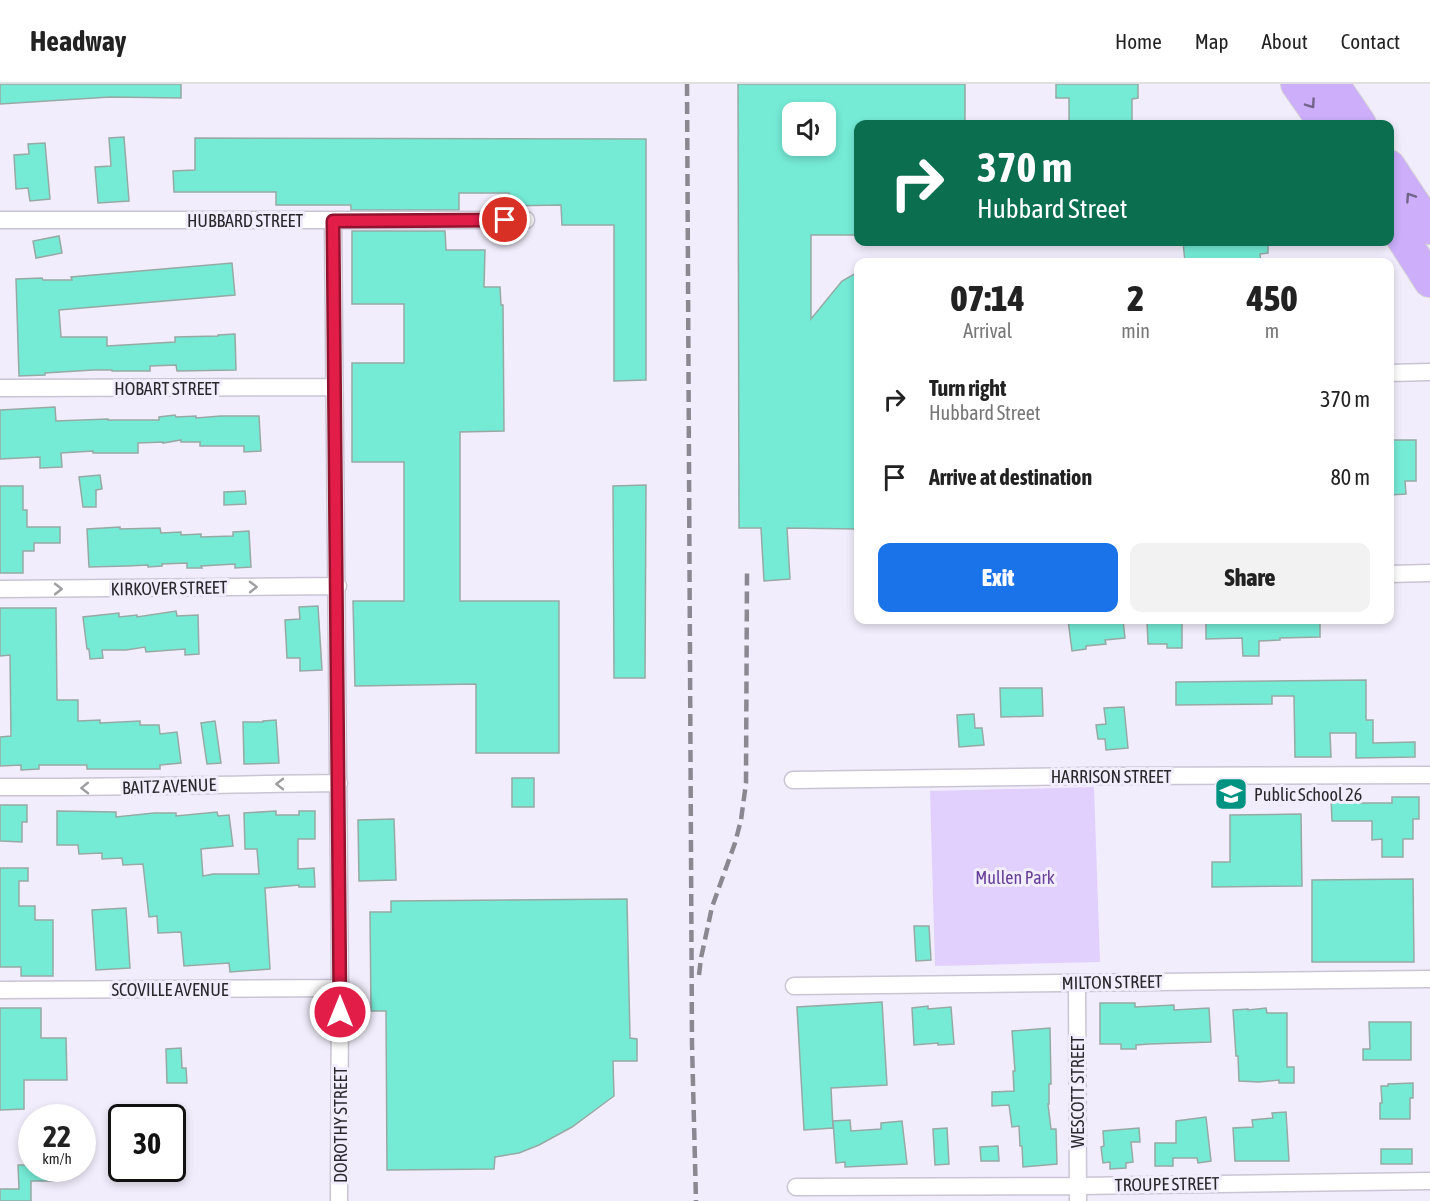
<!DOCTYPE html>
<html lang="en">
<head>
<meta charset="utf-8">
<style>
  body { margin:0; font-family:"Asap Condensed",sans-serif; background:#f2f2f2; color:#222; height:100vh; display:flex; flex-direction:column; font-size:22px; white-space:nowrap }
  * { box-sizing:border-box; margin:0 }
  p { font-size:20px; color:#767676 }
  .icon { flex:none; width:33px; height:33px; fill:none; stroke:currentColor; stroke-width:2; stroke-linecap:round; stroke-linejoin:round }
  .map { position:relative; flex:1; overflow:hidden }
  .drawer { position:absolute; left:854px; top:174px; width:540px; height:366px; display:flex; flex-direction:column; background:#fff; border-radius:12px; box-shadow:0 3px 9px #0003 }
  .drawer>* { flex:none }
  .banner { position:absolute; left:854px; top:36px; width:540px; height:126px; border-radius:12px; box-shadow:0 3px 9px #0003; background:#0b6e4f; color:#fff; overflow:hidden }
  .buttons { position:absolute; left:782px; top:18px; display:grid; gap:12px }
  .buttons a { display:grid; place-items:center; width:54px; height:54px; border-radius:12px; background:#fff; box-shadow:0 3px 9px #0003; font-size:30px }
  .speed { position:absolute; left:18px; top:1020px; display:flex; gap:12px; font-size:30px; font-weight:700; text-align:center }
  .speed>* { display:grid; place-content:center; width:78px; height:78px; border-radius:50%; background:#fff; box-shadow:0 3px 9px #0003; line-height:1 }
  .speed small { font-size:15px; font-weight:400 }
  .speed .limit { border:3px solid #111; border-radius:9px; background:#fff; color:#111 }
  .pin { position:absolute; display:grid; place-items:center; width:51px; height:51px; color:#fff; margin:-26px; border:3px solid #fff; border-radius:50%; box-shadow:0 2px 6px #0007 }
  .me { position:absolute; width:66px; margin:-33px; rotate:0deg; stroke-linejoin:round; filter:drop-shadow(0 0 4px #0008) }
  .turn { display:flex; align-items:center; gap:21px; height:126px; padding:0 24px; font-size:27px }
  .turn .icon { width:78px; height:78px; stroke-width:2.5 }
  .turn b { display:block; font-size:42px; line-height:51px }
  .eta { display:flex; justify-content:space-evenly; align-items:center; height:102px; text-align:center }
  .eta b { font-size:36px; font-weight:800; line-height:42px }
  .cta { display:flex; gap:12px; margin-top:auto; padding:12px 24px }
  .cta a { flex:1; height:69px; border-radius:12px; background:#1a73e8; color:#fff; font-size:24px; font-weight:800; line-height:69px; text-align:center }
  .cta a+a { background:#f2f2f2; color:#222 }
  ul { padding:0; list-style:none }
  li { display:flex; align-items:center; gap:18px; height:78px; padding:0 24px }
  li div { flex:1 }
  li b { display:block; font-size:22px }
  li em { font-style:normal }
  header { display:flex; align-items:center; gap:36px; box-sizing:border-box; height:84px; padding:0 30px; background:#fff; border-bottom:2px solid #e0e0e0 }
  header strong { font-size:28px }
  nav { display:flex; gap:33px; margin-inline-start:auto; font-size:21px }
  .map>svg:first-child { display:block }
  .green { fill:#e1d0fe }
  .building { fill:#75ebd6; stroke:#97a9a5; stroke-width:1.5; fill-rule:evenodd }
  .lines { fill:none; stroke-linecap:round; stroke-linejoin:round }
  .minor-casing { stroke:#cac4d3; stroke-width:19 }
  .motorway-casing { stroke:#d4d4d5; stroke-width:34 }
  .minor { stroke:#fff; stroke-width:16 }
  .motorway { stroke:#ccaefb; stroke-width:32 }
  .rail { stroke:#8c8892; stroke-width:4.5; stroke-dasharray:12 6; stroke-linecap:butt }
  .oneway { stroke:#73648a }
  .oneway2 { stroke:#9f9ea0 }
  .route-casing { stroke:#92132f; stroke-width:15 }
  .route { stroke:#e11d48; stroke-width:10 }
  .labels { text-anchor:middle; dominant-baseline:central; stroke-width:6; stroke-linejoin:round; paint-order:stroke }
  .street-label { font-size:18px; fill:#2a282d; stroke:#f2edfc }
  .poi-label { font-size:18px; fill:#2a282d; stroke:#f2edfc; text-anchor:start }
  .park-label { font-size:18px; fill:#673f98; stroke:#f2edfc }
</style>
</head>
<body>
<header>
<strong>Headway</strong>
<nav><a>Home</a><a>Map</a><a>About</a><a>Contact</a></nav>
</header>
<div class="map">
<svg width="1430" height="1117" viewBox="0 0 1430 1117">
  <rect width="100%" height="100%" fill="#f2edfc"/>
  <!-- green -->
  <path class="green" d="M1094 703 1100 878 935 882 930 707Z"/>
  <!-- building -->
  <path class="building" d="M0 0H181V14L110 13 0 20Z
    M738 0H965V40H858V151H811V235L842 197 858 188V445L787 444 790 495 764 497 761 444H739ZM792 28H825V62H792Z
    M1056 0H1138V14L1132 15V40H1069V14H1056Z
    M124 53 129 117 98 119 95 83 111 82 109 54Z
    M195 54 646 55V296L614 297V141H562L561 121 509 122V109H459V126H351V121H276V108H174L173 87 195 86Z
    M45 59 50 115 30 117 28 104 16 105 14 71 29 70 28 60Z
    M352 147H445L446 166H485L484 203H500L501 221H503L504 347 460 348V517H559V669H476V600L355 602 353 517H404V378H352V279H404V220H352Z
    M59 152 62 169 36 174 33 157Z
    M1183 158H1268V169L1260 170 1261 178H1185Z
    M232 179 235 211 59 226 61 253H107V262L175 258V253L218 252V251L235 250 236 286 177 287 176 281 150 282V287H112V286H93L45 289V291L19 292 16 195 42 194 43 196H72L71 193Z
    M55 323 56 337 108 335V336H159V333L175 331 176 333 196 332V334L221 332H259L261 367 244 368V362H200V358H181V356L163 359V358L138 359V369H93V367L61 369 62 383 40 384V373L0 375V326Z
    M1389 356H1416V397H1405L1406 410 1389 411Z
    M100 391 102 405 96 406V423H83L79 393Z
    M646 401 645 594H614L613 402Z
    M0 402H23V426H27V443H60V459H34V467H23V489H0Z
    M245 407 246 420 224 421V408Z
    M120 443V445L160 444 161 449 181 448V451L201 450V453L233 452V448L249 447 251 483 235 484V480L201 482 202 484H187V479L162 480V482L148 483V481L127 482 89 483 87 445Z
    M318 522 322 586 300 587V574H287L285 536 300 535 299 523Z
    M0 524H56L57 616H78V637L100 636V639L140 637V641H159L160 650 177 648 181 679 160 681V685H87V681H39V685L21 686V681L0 682V653L11 652 10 571 0 572Z
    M176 527 177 532 198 531 199 570 185 571V565L146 568 145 563 126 566H102L103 574 90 575 89 565H87L83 533 119 529V533L137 531V533Z
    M1068 536H1123L1125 554 1105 556 1106 560 1086 562V565L1072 567Z
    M1147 536H1182V564H1167V560H1148Z
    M1206 536H1320V553L1280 554V556L1259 557V572H1243L1242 554 1206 555Z
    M1366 596V636H1373V659L1415 658V673L1356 674V649H1330L1331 673H1295L1294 612H1272V620L1176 621V598Z
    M1000 604H1042L1043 632 1001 633Z
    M1124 623 1128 664 1106 666 1105 655H1098L1096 641 1106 640 1104 624Z
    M974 630 975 644H982L984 661 959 663 957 631Z
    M276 636 279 679 244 680 243 638H263V637Z
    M215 637 221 679 207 680 201 639Z
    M512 694H534V723H512Z
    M1392 713H1419V735H1413V755H1403V773H1382V755L1372 756V737H1332L1331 714H1360V719H1392Z
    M0 721H27V738H22V758L0 757Z
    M57 727 116 728V733L154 729H176V732L217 728 218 732 229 731 233 762 201 765 203 792 213 790H259L257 765H245L244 729 276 727V731H299V727H315V755H298V785L314 784 315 803H299V801L265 804 270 885 230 888 229 879 184 882 181 848 158 849 157 832 149 833 143 780 123 781 122 774 102 775V769L79 770 78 761H57Z
    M1301 730 1302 802 1212 803V778H1230V731Z
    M394 735 396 796 359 797 358 736Z
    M0 784H28V797H19V822H35V836H53V892H21V883H0Z
    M1413 795 1414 878H1312V796Z
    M627 815 630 954 637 955V977H613L614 1012 572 1043 539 1061 519 1069 495 1073 494 1085 387 1086 386 927H371L370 828H391V817Z
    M126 824 130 884 96 886 92 826Z
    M914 842H929L931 876 916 877Z
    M882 918 887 1001 831 1004 833 1044 804 1046 797 923Z
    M1100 919H1135V923L1174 921V926L1209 924 1211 958 1149 960 1136 961V965H1121V960H1100Z
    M928 922V925L951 923 954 960 938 961V959L914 961 912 924Z
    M0 924H41V954H66L67 996H24V1025L0 1026Z
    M1266 924 1267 929H1287V983H1294V999H1279V996L1259 998 1239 997 1238 972H1236L1233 926 1248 925V926Z
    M1369 938H1411V976H1363V965H1370Z
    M1050 944 1051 1000H1049V1020H1048L1051 1045H1056L1057 1080 1023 1083 1022 1062H1020L1019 1042 1012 1043 1009 1021 992 1022V1008L1014 1007 1013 987H1015L1012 947Z
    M181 964 182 984H186L187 999H167L166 965Z
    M1413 999V1014H1410V1035H1380V1019H1382L1381 1002H1388V1000Z
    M1286 1028 1289 1077H1235L1233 1044 1253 1043 1252 1036 1273 1034 1272 1029Z
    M1206 1033 1211 1077 1198 1079 1197 1074H1173V1082H1155V1059H1176V1037Z
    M850 1036 851 1047 881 1045V1039L902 1037 907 1080 845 1083V1078L836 1079 833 1037Z
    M947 1044 949 1080 935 1081 933 1045Z
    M1139 1044 1140 1058H1131L1133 1078 1126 1079V1084L1110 1085V1078L1103 1079 1101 1063 1104 1062 1103 1047Z
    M998 1062 999 1077H981L980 1063Z
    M1381 1065H1412V1080H1381Z
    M18 1081H32V1084H53V1097H31V1117H0V1105H19Z"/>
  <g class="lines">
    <defs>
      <path id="minor" d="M0 136H526
        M333 137 340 904 339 1117
        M1389 289 1430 288
        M0 304 334 303
        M1389 490 1430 489
        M0 505 338 502
        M793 696 1096 692 1430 691
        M0 703C113 704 226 700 339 699
        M1077 899 1078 1117
        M794 902 1430 895
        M0 906 340 904
        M796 1103 1078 1102 1430 1097"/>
      <path id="motorway" d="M1297 0 1325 40
        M1333 0 1360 40
        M1389 82 1430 144
        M1389 133 1430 197"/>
    </defs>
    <!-- minor casing -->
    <use href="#minor" class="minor-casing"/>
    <!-- motorway casing -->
    <use href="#motorway" class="motorway-casing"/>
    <!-- minor -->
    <use href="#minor" class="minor"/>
    <!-- motorway -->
    <use href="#motorway" class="motorway"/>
    <!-- rail -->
    <path class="rail" d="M687 0 692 960 696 1117
      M699 891 701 874 712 823 735 759 741 736 746 699 747 487"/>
  </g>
  <!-- one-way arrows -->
  <defs><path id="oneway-chevron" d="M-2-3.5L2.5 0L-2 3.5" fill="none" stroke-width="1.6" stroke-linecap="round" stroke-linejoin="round" transform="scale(1.5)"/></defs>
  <g class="oneway">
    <use href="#oneway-chevron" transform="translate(1311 20) rotate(55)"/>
    <use href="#oneway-chevron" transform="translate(1410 113) rotate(-124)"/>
  </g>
  <g class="oneway2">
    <use href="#oneway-chevron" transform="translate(253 503) rotate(-1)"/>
    <use href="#oneway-chevron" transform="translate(58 505)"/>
    <use href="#oneway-chevron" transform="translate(280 700) rotate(180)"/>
    <use href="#oneway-chevron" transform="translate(85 704) rotate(179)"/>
  </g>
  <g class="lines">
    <defs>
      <path id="route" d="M340 928 333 137 505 136"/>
    </defs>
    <!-- route casing -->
    <use href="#route" class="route-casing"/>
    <!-- route -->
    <use href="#route" class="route"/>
  </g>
  <!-- icons -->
  <defs>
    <symbol id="school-square" viewBox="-11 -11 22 22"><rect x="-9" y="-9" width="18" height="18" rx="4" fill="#009381" stroke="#f2edfc"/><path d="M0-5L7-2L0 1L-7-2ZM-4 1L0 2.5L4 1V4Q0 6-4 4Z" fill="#fff"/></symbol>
  </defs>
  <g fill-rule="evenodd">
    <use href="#school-square" x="1212" y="691" width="38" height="38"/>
  </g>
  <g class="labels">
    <!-- street labels -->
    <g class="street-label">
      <text x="245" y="136">HUBBARD STREET</text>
      <text x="167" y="304">HOBART STREET</text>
      <text transform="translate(169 504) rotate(-1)">KIRKOVER STREET</text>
      <text x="1111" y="692">HARRISON STREET</text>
      <text transform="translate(169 702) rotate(-2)">BAITZ AVENUE</text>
      <text transform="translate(1112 898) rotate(-1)">MILTON STREET</text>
      <text x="170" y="905">SCOVILLE AVENUE</text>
      <text transform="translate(1077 1008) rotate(-90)">WESCOTT STREET</text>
      <text transform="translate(340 1041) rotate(-90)">DOROTHY STREET</text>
      <text transform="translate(1167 1100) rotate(-1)">TROUPE STREET</text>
    </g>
    <!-- poi labels -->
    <g class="poi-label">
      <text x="1254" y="710">Public School 26</text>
    </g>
    <!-- park labels -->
    <g class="park-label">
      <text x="1015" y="793">Mullen Park</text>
    </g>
  </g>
</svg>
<div class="buttons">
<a><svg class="icon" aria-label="sound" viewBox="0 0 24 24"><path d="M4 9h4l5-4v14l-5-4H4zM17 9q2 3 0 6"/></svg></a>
</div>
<div class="speed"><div>22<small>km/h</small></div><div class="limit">30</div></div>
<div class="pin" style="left:505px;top:136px;background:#d93025"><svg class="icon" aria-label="arrive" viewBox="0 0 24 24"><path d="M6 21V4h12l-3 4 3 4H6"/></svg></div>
<svg class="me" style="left:340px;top:928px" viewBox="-20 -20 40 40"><circle r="17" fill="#e11d48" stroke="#fff" stroke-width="3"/><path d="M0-11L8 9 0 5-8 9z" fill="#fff"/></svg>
<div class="banner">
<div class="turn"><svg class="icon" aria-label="right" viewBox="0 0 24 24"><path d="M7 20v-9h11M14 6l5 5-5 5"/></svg><div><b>370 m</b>Hubbard Street</div></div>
</div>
<section class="drawer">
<div class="eta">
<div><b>07:14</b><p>Arrival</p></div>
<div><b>2</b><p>min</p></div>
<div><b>450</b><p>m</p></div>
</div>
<ul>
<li><svg class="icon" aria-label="right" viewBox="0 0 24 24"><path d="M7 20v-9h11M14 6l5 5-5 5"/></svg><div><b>Turn right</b><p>Hubbard Street</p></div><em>370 m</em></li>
<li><svg class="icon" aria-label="arrive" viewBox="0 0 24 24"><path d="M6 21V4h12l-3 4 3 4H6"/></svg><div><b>Arrive at destination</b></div><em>80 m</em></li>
</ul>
<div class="cta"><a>Exit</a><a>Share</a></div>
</section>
</div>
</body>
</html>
